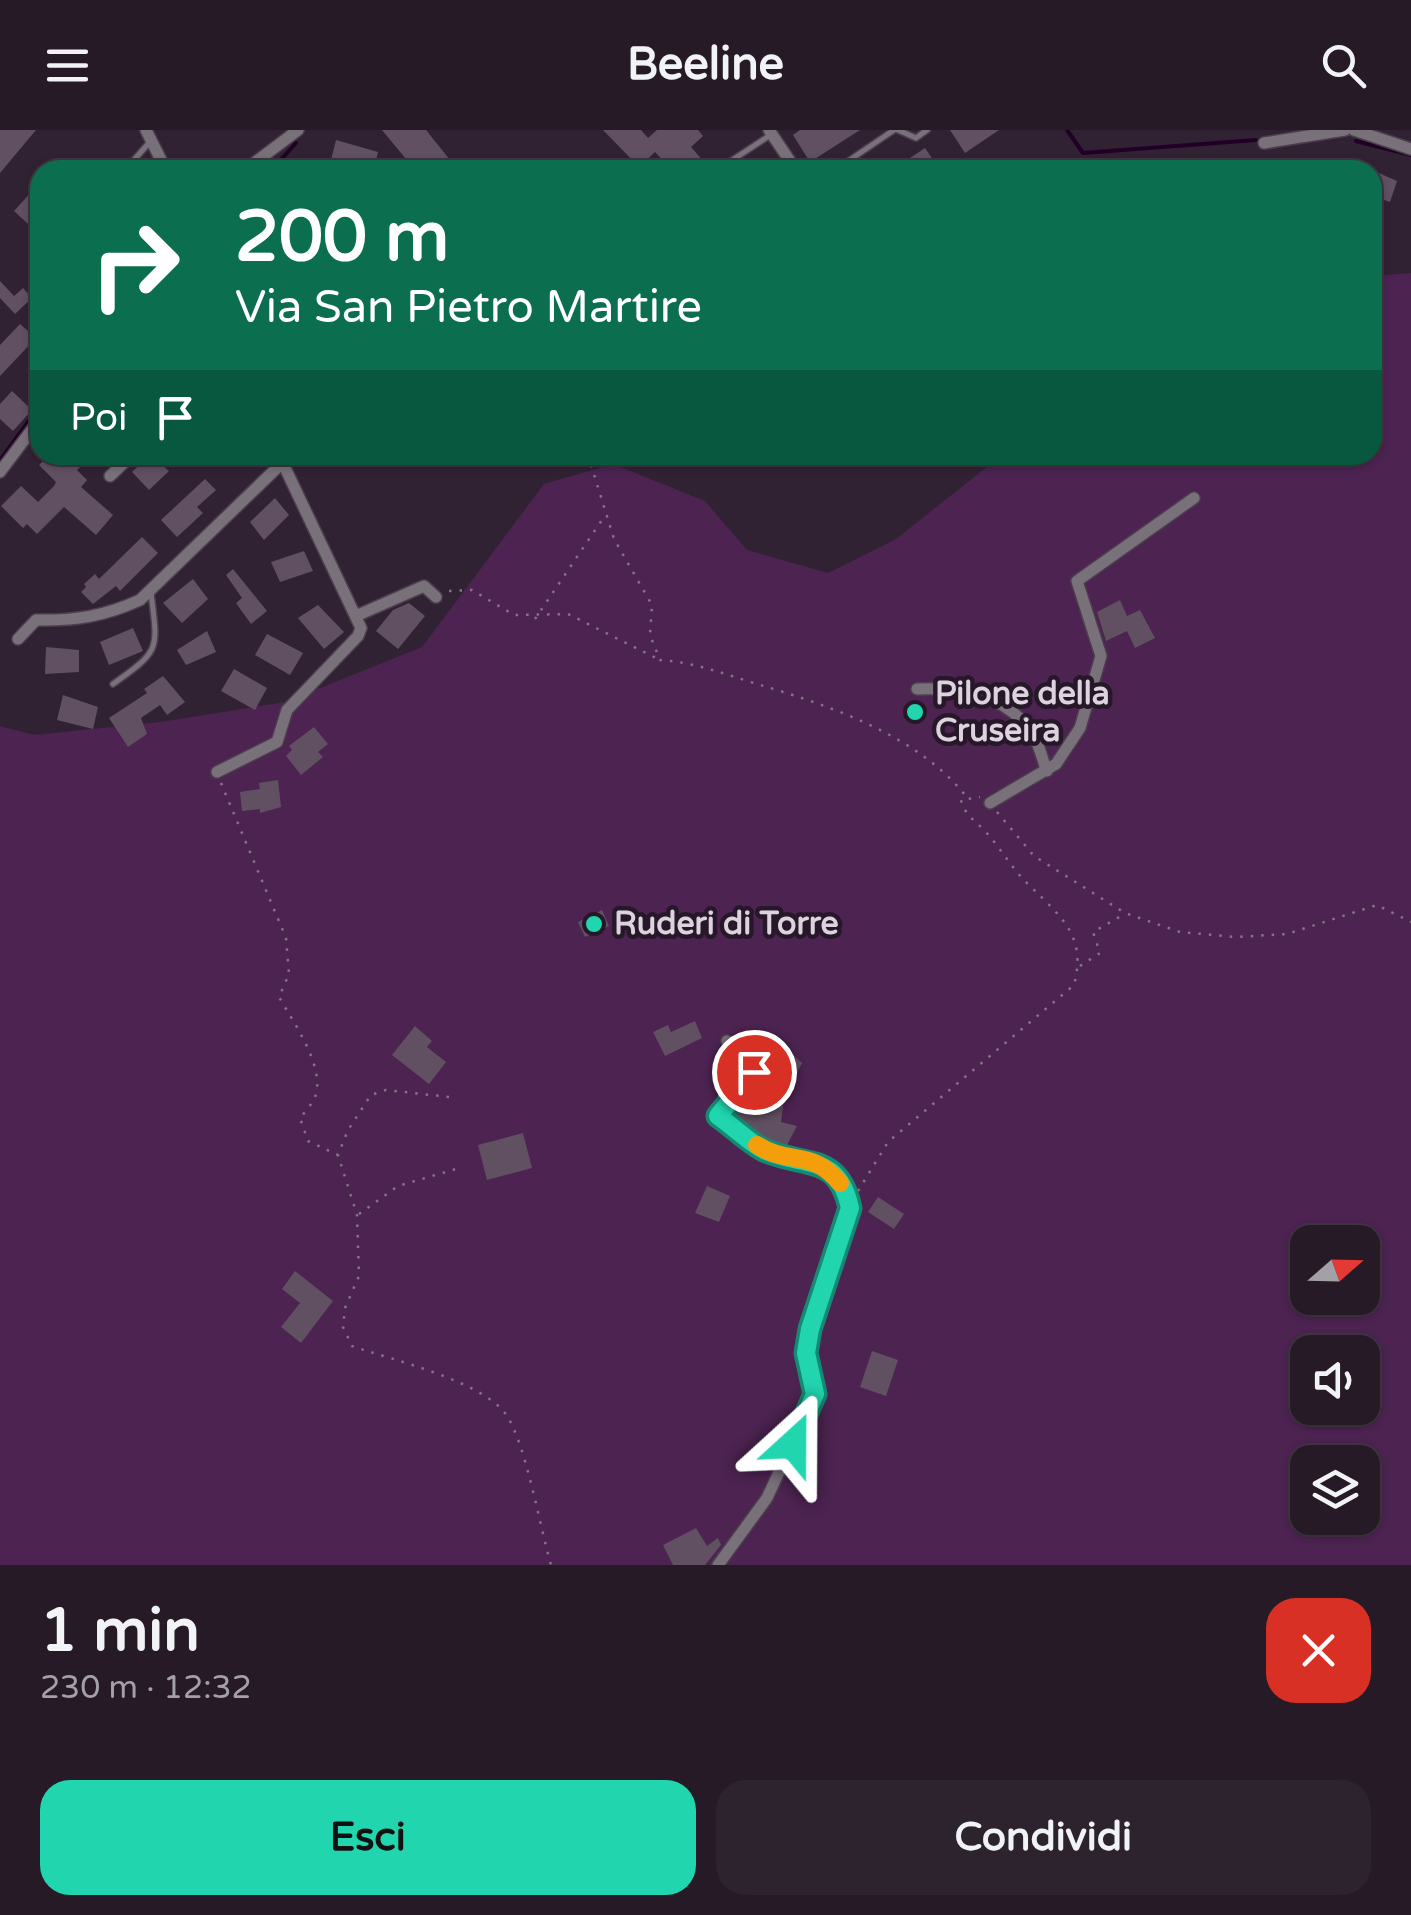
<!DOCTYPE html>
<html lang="it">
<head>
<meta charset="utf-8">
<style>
  body { margin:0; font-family:"Varela Round",sans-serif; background:#2d232e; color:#f1f3f6; height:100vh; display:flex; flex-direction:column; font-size:38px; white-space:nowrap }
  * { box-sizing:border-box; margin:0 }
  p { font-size:32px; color:#a3a1a7 }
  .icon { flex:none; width:55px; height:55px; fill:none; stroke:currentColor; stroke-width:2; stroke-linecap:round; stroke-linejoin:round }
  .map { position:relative; height:1435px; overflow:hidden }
  .panel { display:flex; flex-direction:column; background:#251a26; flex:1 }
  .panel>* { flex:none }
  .guide { position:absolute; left:30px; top:30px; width:1352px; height:305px; border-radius:30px; box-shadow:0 2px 8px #0004,0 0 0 2px #423843; background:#0b6e4f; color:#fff; overflow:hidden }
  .needle { width:65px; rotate:70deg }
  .fabs { position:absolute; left:1290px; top:1095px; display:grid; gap:20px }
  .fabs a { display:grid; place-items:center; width:90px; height:90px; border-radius:20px; background:#251a26; box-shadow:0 2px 8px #0004,0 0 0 2px #423843; font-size:50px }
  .pin { position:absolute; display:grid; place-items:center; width:85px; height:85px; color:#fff; margin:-42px; border:5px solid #fff; border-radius:50%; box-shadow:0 2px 10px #0007 }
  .me { position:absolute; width:110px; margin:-55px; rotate:24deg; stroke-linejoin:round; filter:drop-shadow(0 0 8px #0008) }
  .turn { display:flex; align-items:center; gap:35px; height:210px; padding:0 40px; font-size:45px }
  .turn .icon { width:130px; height:130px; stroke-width:2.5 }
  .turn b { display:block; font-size:70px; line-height:85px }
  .then { display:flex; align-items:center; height:95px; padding:0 40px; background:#0003; gap:20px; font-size:38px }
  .round { display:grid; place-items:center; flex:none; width:105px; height:105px; border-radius:30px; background:#2d232e }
  .overview { display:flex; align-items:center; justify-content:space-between; height:170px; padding:0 40px }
  h1 { font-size:60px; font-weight:700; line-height:75px }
  .cta { display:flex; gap:20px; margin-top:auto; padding:20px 40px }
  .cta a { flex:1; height:115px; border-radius:30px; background:#21d5af; color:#111; font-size:40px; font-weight:700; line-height:115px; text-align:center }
  .cta a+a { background:#2d232e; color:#f1f3f6 }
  header { display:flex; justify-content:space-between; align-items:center; height:130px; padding:0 40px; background:#251a26; font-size:45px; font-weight:700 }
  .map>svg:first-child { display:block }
  .green { fill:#4c2351; fill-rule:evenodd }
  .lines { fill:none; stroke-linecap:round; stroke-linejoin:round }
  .stream { stroke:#200025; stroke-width:4 }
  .building { fill:#615062 }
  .service-casing { stroke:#4d3e4e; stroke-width:8 }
  .minor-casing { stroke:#4d3e4e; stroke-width:14 }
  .path { stroke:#837684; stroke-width:2.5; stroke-dasharray:2.5 8; stroke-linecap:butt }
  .service { stroke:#79717a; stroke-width:5 }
  .minor { stroke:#79717a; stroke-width:11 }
  .route-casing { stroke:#158a72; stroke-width:25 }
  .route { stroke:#21d5af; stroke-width:18 }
  .slow { stroke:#f59e0b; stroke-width:18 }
  .poi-dot { fill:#21d5af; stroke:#271829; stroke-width:4 }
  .labels { text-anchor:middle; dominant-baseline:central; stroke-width:9; stroke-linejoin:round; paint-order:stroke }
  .poi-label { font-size:32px; font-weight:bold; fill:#ddd3de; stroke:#271829; text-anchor:start }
</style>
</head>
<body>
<header><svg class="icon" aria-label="menu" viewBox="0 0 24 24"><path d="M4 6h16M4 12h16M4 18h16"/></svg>Beeline<svg class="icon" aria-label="search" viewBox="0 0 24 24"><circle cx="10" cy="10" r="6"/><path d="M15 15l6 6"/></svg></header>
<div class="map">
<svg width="1411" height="1435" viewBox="0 0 1411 1435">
  <rect width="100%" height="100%" fill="#312233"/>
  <!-- green -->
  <path class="green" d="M1411 143V1435H0V596L34 605 160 592 285 572 422 517 544 354 613 334 705 371 747 420 828 443 896 409 1002 325H1372L1373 146ZM1308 1112H1362V1168H1308ZM1308 1222H1362V1278H1308ZM1308 1332H1362V1388H1308Z"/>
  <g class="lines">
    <!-- stream -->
    <path class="stream" d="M1067 0 1083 23 1256 10
      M1356 11 1411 25
      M277 34 296 13
      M0 330 40 276"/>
  </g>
  <!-- building -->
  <path class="building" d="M0 0H36L0 43Z
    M382 0H426L458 40H415Z
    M603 0H641L648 8 657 0H698L703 6 691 17 704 32 694 40H680L675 35 671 39 655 22 639 37Z
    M800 0H860L810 32 793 5Z
    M950 0H999L965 23Z
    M336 10 378 22 374 40 329 38Z
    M925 18 940 40H892Z
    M1372 40 1397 51 1390 72 1372 66Z
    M34 59 40 65V105L14 81Z
    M0 151 14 166 23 158 32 168 15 184 0 168Z
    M20 194 36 208 0 246V215Z
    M12 261 32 280 13 301 0 289V274Z
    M49 325H69L81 336 77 340 87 350 81 357 113 385 96 405 64 377 37 404 27 394 23 398 1 376 21 356 38 372 54 356 56 352 39 335Z
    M150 325 169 341 149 360 132 342Z
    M205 349 216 360 197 377 203 383 177 407 161 390Z
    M275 368 289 385 264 410 250 392Z
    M142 407 158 423 120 461 116 456 93 474 81 462 86 457 84 454 95 444 99 449Z
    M304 421 313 441 280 452 271 432Z
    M233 439 267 481 251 494 236 473 242 468 226 445Z
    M193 449 208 469 182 493 163 473Z
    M1120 470 1127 486 1140 480 1155 508 1135 518 1127 501 1106 511 1097 482Z
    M409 473 425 486 398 519 376 501 393 480Z
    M318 475 344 502 324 519 298 488Z
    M133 498 143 521 109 535 100 512Z
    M207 501 216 522 186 535 177 520Z
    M267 504 303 523 290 545 255 525Z
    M46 517 79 520V542L45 544Z
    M234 539 267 558 255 580 221 561Z
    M163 546 185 572 167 585 160 575 141 588 147 604 128 617 109 588 147 563 144 559Z
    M63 565 98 577 93 599 57 590Z
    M314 597 328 614 318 622 323 627 301 645 286 626 292 620 289 616Z
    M278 650 281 677 260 683V679L242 681 240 662 260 659 259 653Z
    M602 780 609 796 585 807 578 792Z
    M695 891 702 908 665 926 653 902 668 895 671 902Z
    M415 896 432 911 427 917 446 932 429 954 392 925Z
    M791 923 802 933 784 970 781 992 797 996 786 1017 763 1008 732 984 744 969 756 976 776 949 772 942Z
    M523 1003 532 1038 487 1050 478 1015Z
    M707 1056 730 1066 719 1092 695 1083Z
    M878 1067 904 1084 894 1099 868 1082Z
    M295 1141 333 1171 301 1213 281 1197 300 1173 282 1159Z
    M872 1221 898 1230 886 1266 860 1257Z
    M696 1398 707 1416 718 1408 721 1415 705 1435H673L663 1415Z"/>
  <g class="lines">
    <defs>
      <path id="service" d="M898 0 916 8 927 0
        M125 40 149 13
        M717 40 769 6
        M835 40 894 0
        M113 554C161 520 158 520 151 463"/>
      <path id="minor" d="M146 0 166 40
        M769 0 796 40
        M1354 0 1411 19
        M1264 13 1345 0
        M245 40 298 0
        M0 342 40 289
        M110 346 132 325
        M358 485 424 456 436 467
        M18 509 36 490C75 491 105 486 140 470L282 333
        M917 559C961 557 1004 563 1032 603 1039 613 1042 629 1047 641
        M217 642 277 612 287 580 358 506 361 498 279 325
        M990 673 1056 634 1080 598 1101 526 1077 451 1194 368
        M718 1435 767 1368 815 1264 806 1223 810 1199 850 1078C838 1022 804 1038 764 1019 748 1012 733 996 718 986L754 942 727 911"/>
    </defs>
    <!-- service casing -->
    <use href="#service" class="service-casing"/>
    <!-- minor casing -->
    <use href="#minor" class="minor-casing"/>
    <!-- path -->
    <path class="path" d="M588 325 614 409 652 475 650 505 660 530C694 532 724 544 757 554 828 575 917 605 965 665
      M449 461 472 460 514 485 568 484 658 529
      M535 489 604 387
      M221 653 286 808 289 844 279 867C293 892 326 937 315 967 312 974 305 982 300 988L308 1011 338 1025
      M997 682 1034 726 1125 783 1180 802 1236 807 1287 804 1377 775 1411 792
      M1080 836 1100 823 1093 802 1123 785
      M449 967 386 960 371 965 348 1000 338 1025 357 1085 359 1146 345 1178 343 1197 352 1216C392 1230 484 1251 507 1286 526 1315 540 1397 551 1435
      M858 1061 888 1012 1074 855C1087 805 1061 787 1029 755 1012 739 1000 717 984 700 973 689 965 685 961 670L980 667
      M359 1084 398 1056 456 1039"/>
    <!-- service -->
    <use href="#service" class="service"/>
    <!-- minor -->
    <use href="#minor" class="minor"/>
  </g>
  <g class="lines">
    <defs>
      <path id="route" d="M754 942 718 986C733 996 748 1012 764 1020 804 1038 838 1022 850 1078L810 1199 806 1223 815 1264 793 1314"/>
    </defs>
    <!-- route casing -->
    <use href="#route" class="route-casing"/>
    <!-- route -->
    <use href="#route" class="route"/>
    <!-- slow -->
    <path class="slow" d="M757 1015C789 1036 811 1018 840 1053"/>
  </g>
  <!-- markers -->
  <g class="poi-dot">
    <circle cx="915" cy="582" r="10"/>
    <circle cx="594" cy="794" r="10"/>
  </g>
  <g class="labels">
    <!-- poi labels -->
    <g class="poi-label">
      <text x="935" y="564">Pilone della<tspan x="935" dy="37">Cruseira</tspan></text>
      <text x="614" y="794">Ruderi di Torre</text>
    </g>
  </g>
</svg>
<div class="fabs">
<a><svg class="needle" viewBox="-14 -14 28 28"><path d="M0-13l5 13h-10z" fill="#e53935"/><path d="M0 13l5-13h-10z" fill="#a3a1a7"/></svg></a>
<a><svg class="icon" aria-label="sound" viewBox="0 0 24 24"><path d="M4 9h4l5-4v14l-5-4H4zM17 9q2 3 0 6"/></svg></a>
<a><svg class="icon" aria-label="layers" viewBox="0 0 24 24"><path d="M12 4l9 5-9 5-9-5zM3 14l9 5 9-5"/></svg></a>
</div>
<div class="pin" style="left:754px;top:942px;background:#d93025"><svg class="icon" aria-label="arrive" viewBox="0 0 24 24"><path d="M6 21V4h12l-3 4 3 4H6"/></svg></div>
<svg class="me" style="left:793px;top:1314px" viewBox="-20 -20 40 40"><path d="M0-17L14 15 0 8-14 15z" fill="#21d5af" stroke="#fff" stroke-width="4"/></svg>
<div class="guide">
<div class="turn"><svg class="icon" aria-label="right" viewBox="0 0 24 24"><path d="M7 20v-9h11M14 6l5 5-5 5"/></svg><div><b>200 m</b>Via San Pietro Martire</div></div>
<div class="then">Poi<svg class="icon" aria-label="arrive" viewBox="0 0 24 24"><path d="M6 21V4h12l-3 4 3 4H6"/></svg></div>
</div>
</div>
<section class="panel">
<div class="overview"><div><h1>1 min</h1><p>230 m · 12:32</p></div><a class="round" style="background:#d93025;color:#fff"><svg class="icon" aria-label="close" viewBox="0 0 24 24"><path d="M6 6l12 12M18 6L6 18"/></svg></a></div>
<div class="cta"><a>Esci</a><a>Condividi</a></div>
</section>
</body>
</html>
